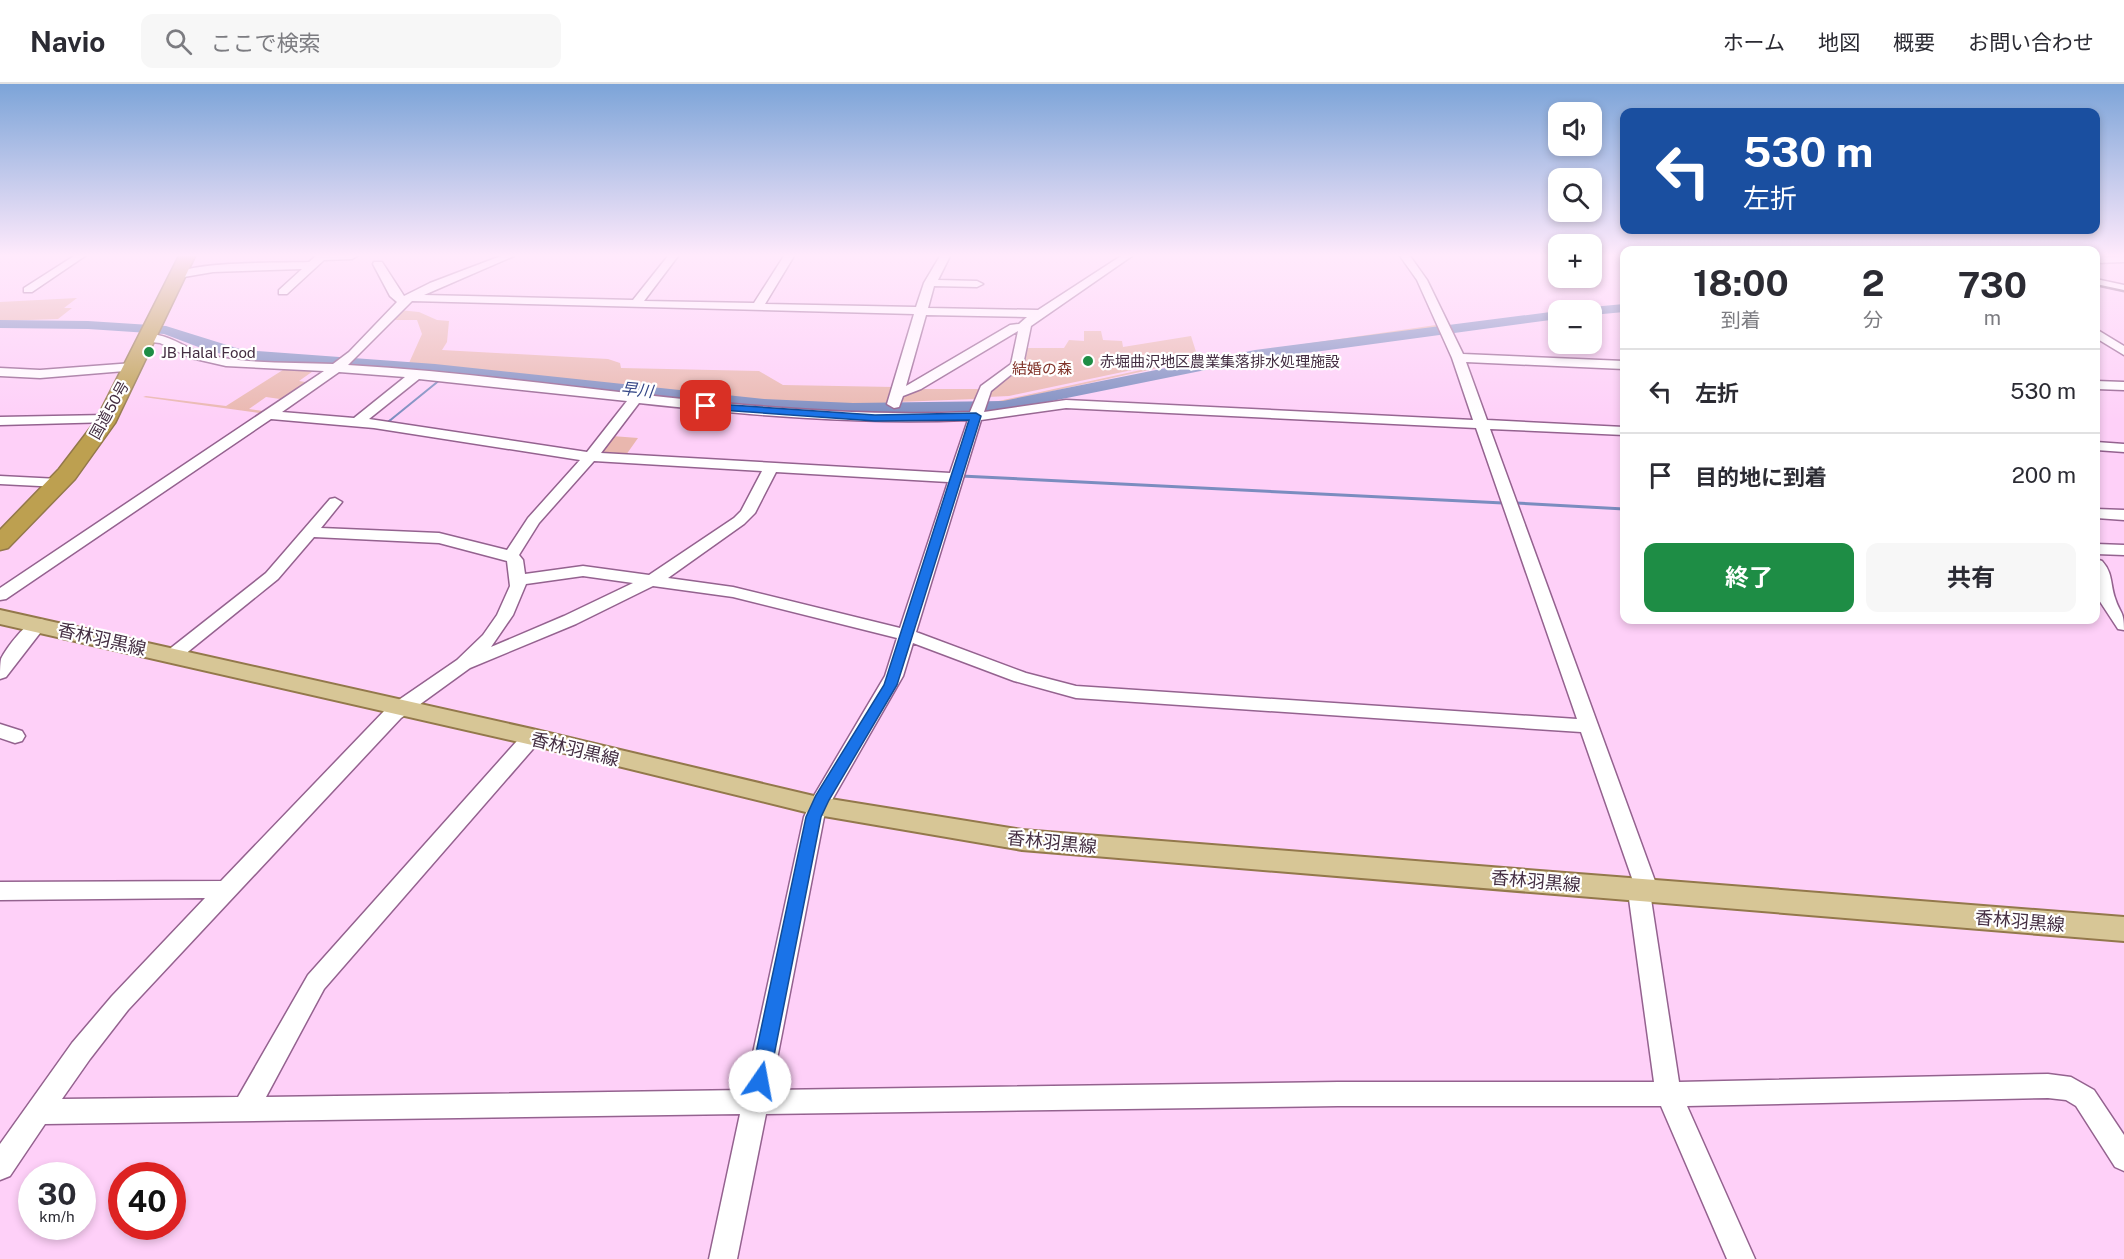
<!DOCTYPE html>
<html lang="ja">
<head>
<meta charset="utf-8">
<style>
  body { margin:0; font-family:"Public Sans","Noto Sans JP",sans-serif; background:#f7f7f7; color:#2b2b33; height:100vh; display:flex; flex-direction:column; font-size:22px; white-space:nowrap }
  * { box-sizing:border-box; margin:0 }
  p { font-size:20px; color:#7c7c81 }
  .icon { flex:none; width:33px; height:33px; fill:none; stroke:currentColor; stroke-width:2; stroke-linecap:round; stroke-linejoin:round }
  .map { position:relative; flex:1; overflow:hidden }
  .drawer { position:absolute; left:1620px; top:162px; width:480px; height:378px; display:flex; flex-direction:column; background:#fff; border-radius:12px; box-shadow:0 3px 9px #0003 }
  .drawer>* { flex:none }
  .top-card { position:absolute; left:1620px; top:24px; width:480px; height:126px; border-radius:12px; box-shadow:0 3px 9px #0003; background:#1a4fa0; color:#fff; overflow:hidden }
  .fabs { position:absolute; left:1548px; top:18px; display:grid; gap:12px }
  .fabs a { display:grid; place-items:center; width:54px; height:54px; border-radius:12px; background:#fff; box-shadow:0 3px 9px #0003; font-size:30px }
  .speed { position:absolute; left:18px; top:1078px; display:flex; gap:12px; font-size:30px; font-weight:700; text-align:center }
  .speed>* { display:grid; place-content:center; width:78px; height:78px; border-radius:50%; background:#fff; box-shadow:0 3px 9px #0003; line-height:1 }
  .speed small { font-size:15px; font-weight:400 }
  .speed .limit { border:9px solid #d22; background:#fff; color:#111 }
  .pin { position:absolute; display:grid; place-items:center; width:51px; height:51px; color:#fff; margin:-26px; border-radius:12px; box-shadow:0 3px 9px #0006 }
  .me { position:absolute; width:66px; margin:-33px; rotate:12deg; stroke-linejoin:round; filter:drop-shadow(0 0 4px #0008) }
  .turn { display:flex; align-items:center; gap:21px; height:126px; padding:0 24px; font-size:27px }
  .turn .icon { width:78px; height:78px; stroke-width:2.5 }
  .turn b { display:block; font-size:42px; line-height:51px }
  .eta { display:flex; justify-content:space-evenly; align-items:center; height:102px; text-align:center }
  .eta b { font-size:36px; font-weight:700; line-height:42px }
  .action { display:flex; gap:12px; margin-top:auto; padding:12px 24px }
  .action a { flex:1; height:69px; border-radius:12px; background:#1e8d45; color:#fff; font-size:24px; font-weight:700; line-height:69px; text-align:center }
  .action a+a { background:#f7f7f7; color:#2b2b33 }
  ul { padding:0; list-style:none }
  li { display:flex; align-items:center; gap:18px; height:84px; padding:0 24px; border-top:2px solid #e1e1e2 }
  li div { flex:1 }
  li b { display:block; font-size:22px }
  li em { font-style:normal }
  header { display:flex; align-items:center; gap:36px; box-sizing:border-box; height:84px; padding:0 30px; background:#fff; border-bottom:2px solid #e1e1e2 }
  header strong { font-size:28px }
  nav { display:flex; gap:33px; margin-inline-start:auto; font-size:21px }
  .search { width:420px; height:54px; background:#f7f7f7; display:flex; align-items:center; gap:15px; box-sizing:border-box; padding:0 21px; border-radius:12px; color:#7c7c81; font-size:22px }
  .map>svg:first-child { display:block }
  .green { fill:#e9b7ae }
  .lines { fill:none; stroke-linecap:round; stroke-linejoin:round }
  .stream-far1 { stroke:#7b8cbf; stroke-width:2 }
  .stream { stroke:#7b8cbf; stroke-width:3 }
  .river { fill:#7b8cbf; fill-rule:evenodd }
  .minor-casing { stroke:#94628f; stroke-width:3 }
  .major-casing { stroke:#93784b; stroke-width:4 }
  .highway-casing { stroke:#93784b; stroke-width:3 }
  .minor { fill:#fff; fill-rule:evenodd }
  .major { fill:#d7c696; fill-rule:evenodd }
  .highway { fill:#bda050; fill-rule:evenodd }
  .rail { stroke:#765973; stroke-width:2 }
  .route { fill:#1a73e8; stroke:#114b97; stroke-width:1.5 }
  .poi-dot { fill:#1e8d45; stroke:#fff; stroke-width:2 }
  .labels { text-anchor:middle; dominant-baseline:central; stroke-width:4.5; stroke-linejoin:round; paint-order:stroke }
  .far-poi-label { font-size:15px; fill:#442e42; stroke:#fff; text-anchor:start }
  .far-park-label { font-size:15px; fill:#813329; stroke:#fff }
  .far-street-label { font-size:15px; fill:#442e42; stroke:#fff }
  .far-water-label { font-size:16px; font-style:italic; fill:#344586; stroke:#fff }
  .street-label { font-size:18px; fill:#442e42; stroke:#fff }
</style>
</head>
<body>
<header>
<strong>Navio</strong>
<div class="search"><svg class="icon" aria-label="search" viewBox="0 0 24 24"><circle cx="10" cy="10" r="6"/><path d="M15 15l6 6"/></svg>ここで検索</div>
<nav><a>ホーム</a><a>地図</a><a>概要</a><a>お問い合わせ</a></nav>
</header>
<div class="map">
<svg width="2124" height="1175" viewBox="0 0 2124 1175">
  <rect width="100%" height="100%" fill="#fed0f8"/>
  <!-- green -->
  <path class="green" d="M77 214 64 224H72L58 235 0 237V218Z
    M399 226 419 228 437 236 449 237 447 258 442 266 608 275 620 279 621 284 759 287 783 301 894 303 891 321 829 320 771 317 409 279 422 250 417 236H390Z
    M1436 241 1441 243 1172 281 1030 312V314L985 320 1173 279Z
    M1084 247H1101L1103 256 1122 257 1123 263 1191 252 1198 274 1175 277 1009 312 987 313V310L1021 280 1023 264H1064L1069 256 1084 257Z
    M286 284 316 285 299 297 312 299 287 316 266 313 249 325 270 328 267 330 143 313 146 312 226 322Z
    M915 305H983L975 315 897 318 898 314Z
    M612 352 638 354 626 371 598 369Z"/>
  <g class="lines">
    <!-- stream-far1 -->
    <path class="stream-far1" d="M432 287 435 285
      M388 338 441 295"/>
    <!-- stream -->
    <path class="stream" d="M390 337 387 339 390 340
      M961 392 1503 419
      M1516 419 1624 425"/>
    <!-- river -->
    <path class="river" d="M1624 220V228L1592 231V226H1585L1592 223Z
      M1558 227V235L1255 276 1003 327 853 329 764 325 435 290 242 276 201 264 164 250 88 245 0 244V236L88 237 166 242 243 266 435 280 764 315 853 319 1003 317 1255 266Z"/>
    <defs>
      <path id="minor" d="M74 172H85L32 208H24V204Z
        M316 172H357L352 175 324 176 287 210H279V206L302 185 213 188 178 194 173 191C190 177 283 179 309 178Z
        M501 172H514L424 211 633 216 668 172H678L644 217 754 219 784 172H794L765 220 916 223 924 199 940 172H950L938 196 977 197 983 200 977 203 934 202 928 224 1038 226 1121 172H1132L1031 242 1023 281 991 307 984 328 1066 316 1473 336 1452 274 1417 196 1400 172H1410L1427 196 1463 270 1624 277V285L1466 278 1487 336 1624 343V351L1490 345 1655 797V806L1651 815 1679 998 2048 990 2071 993 2094 1006 2124 1051V1087L2115 1083 2076 1022 2066 1016 2048 1014 1687 1022 1755 1175H1727L1661 1022H1338L766 1030 737 1175H709L740 1030 45 1040 10 1092 0 1096V1060L72 959 112 912 205 814 0 816V798L221 797 387 624 457 576 483 551 497 531 510 502 507 477 439 459 314 453 278 495 179 575H167L164 571 167 567 266 489 330 415 335 414 342 418 321 444 439 449 507 466 528 434 580 376 374 344 271 335 6 515 0 516V504L324 287 226 282 191 274 160 259 143 257V251C164 247 181 262 199 268 237 281 293 278 333 280L349 268 397 218 390 212 373 180 374 178H382L404 212 430 199ZM412 217 914 230 887 320 894 324 899 323 903 312 921 305 1018 247 1011 280 981 302 970 328C761 337 556 293 348 281ZM926 231 1027 233 1019 240 1010 241 906 302ZM339 288 405 293 354 334 282 328ZM419 295 627 317 587 368 369 335ZM639 319C748 331 858 341 968 336L950 389 601 369ZM1066 324 1476 344 1577 635 1076 602 1026 589 916 548 981 336ZM594 377 762 387 741 427 734 434 649 491 583 482 525 490 523 476 519 471 539 439ZM776 388 948 398 900 544 733 503 668 494 744 440 755 429ZM583 492 633 499 564 532 491 563 513 531 526 500ZM653 502 733 513 897 554 885 592 815 710 804 733 745 1006 266 1013 324 905 539 658 542 653 539 648 532 646 525 648 308 891 238 1013 62 1015 90 975 128 926 401 634 470 584 576 540ZM913 559 1014 597 1076 614 1581 648 1633 797V806L1629 815 1654 998H1338L771 1006 824 733 832 716 903 592Z
        M2124 172V178L2096 179V173Z
        M2096 195 2124 201V207L2096 201Z
        M2096 245 2124 262V271L2096 254Z
        M133 279 139 283 137 286 40 294 0 292V284L40 286Z
        M2096 297 2124 298V306L2096 305Z
        M107 331 112 332 114 335 112 338 0 341V333Z
        M2096 358 2124 360V368L2096 366Z
        M0 392 59 395 66 399 59 403 0 400Z
        M2096 425 2124 426V436L2096 434Z
        M2096 460 2124 461V471L2096 470Z
        M2096 475 2102 477C2113 489 2110 499 2115 514 2120 530 2124 526 2124 546L2118 545 2099 516Z
        M38 535 44 536 47 540 6 593 0 595C0 589 0 580 1 575 6 564 27 537 38 535Z
        M0 640 22 647 25 652 22 657 15 659 0 654Z"/>
      <path id="major" d="M0 526 532 645 818 713 1022 746 2124 833V857L1022 766 818 731 532 661 0 540Z"/>
      <path id="highway" d="M179 172H195L115 339 75 395 8 464 0 466V446L59 385 95 338Z"/>
    </defs>
    <!-- minor casing -->
    <use href="#minor" class="minor-casing"/>
    <!-- major casing -->
    <use href="#major" class="major-casing"/>
    <!-- highway casing -->
    <use href="#highway" class="highway-casing"/>
    <!-- minor -->
    <use href="#minor" class="minor"/>
    <!-- major -->
    <use href="#major" class="major"/>
    <!-- highway -->
    <use href="#highway" class="highway"/>
    <!-- rail -->
    <path class="rail" d="M2096 201 2124 207"/>
  </g>
  <!-- sky -->
  <linearGradient id="sky" x2="0" y2="1"><stop stop-color="#7ca4d8"/><stop offset="0.51" stop-color="#ffeafc"/><stop offset="1" stop-color="#ffeafc" stop-opacity="0"/></linearGradient>
  <rect width="2124" height="336" fill="url(#sky)"/>
  <!-- route -->
  <path class="route" d="M702 319 875 331 976 329 981 332 897 601 829 716 821 733 769 997 766 1003 760 1006 753 1003 750 997 806 733 816 711 884 601 969 336 875 337 706 325 701 322Z"/>
  <!-- markers -->
  <g class="poi-dot">
    <circle cx="149" cy="268" r="6"/>
    <circle cx="1088" cy="277" r="6"/>
  </g>
  <g class="labels">
    <!-- far-poi labels -->
    <g class="far-poi-label">
      <text x="161" y="268">JB Halal Food</text>
      <text x="1100" y="277">赤堀曲沢地区農業集落排水処理施設</text>
    </g>
    <!-- far-park labels -->
    <g class="far-park-label">
      <text x="1042" y="284">結婚の森</text>
    </g>
    <!-- far-street labels -->
    <g class="far-street-label">
      <text transform="translate(109 326) rotate(-61)">国道50号</text>
    </g>
    <!-- far-water labels -->
    <g class="far-water-label">
      <text transform="translate(637 306) rotate(6)">早川</text>
    </g>
    <!-- street labels -->
    <g class="street-label">
      <text transform="translate(102 555) rotate(13)">香林羽黒線</text>
      <text transform="translate(575 665) rotate(14)">香林羽黒線</text>
      <text transform="translate(1052 758) rotate(6)">香林羽黒線</text>
      <text transform="translate(1536 797) rotate(5)">香林羽黒線</text>
      <text transform="translate(2020 837) rotate(5)">香林羽黒線</text>
    </g>
  </g>
</svg>
<div class="fabs">
<a><svg class="icon" aria-label="sound" viewBox="0 0 24 24"><path d="M4 9h4l5-4v14l-5-4H4zM17 9q2 3 0 6"/></svg></a>
<a><svg class="icon" aria-label="search" viewBox="0 0 24 24"><circle cx="10" cy="10" r="6"/><path d="M15 15l6 6"/></svg></a>
<a>+</a>
<a>−</a>
</div>
<div class="speed"><div>30<small>km/h</small></div><div class="limit">40</div></div>
<div class="pin" style="left:706px;top:322px;background:#d93025"><svg class="icon" aria-label="arrive" viewBox="0 0 24 24"><path d="M6 21V4h12l-3 4 3 4H6"/></svg></div>
<svg class="me" style="left:760px;top:997px" viewBox="-20 -20 40 40"><circle r="19" fill="#fff"/><path d="M0-13L10 11 0 6-10 11z" fill="#1a73e8"/></svg>
<div class="top-card">
<div class="turn"><svg class="icon" aria-label="left" viewBox="0 0 24 24"><path d="M17 20v-9H6M10 6l-5 5 5 5"/></svg><div><b>530 m</b>左折</div></div>
</div>
<section class="drawer">
<div class="eta">
<div><b>18:00</b><p>到着</p></div>
<div><b>2</b><p>分</p></div>
<div><b>730</b><p>m</p></div>
</div>
<ul>
<li><svg class="icon" aria-label="left" viewBox="0 0 24 24"><path d="M17 20v-9H6M10 6l-5 5 5 5"/></svg><div><b>左折</b></div><em>530 m</em></li>
<li><svg class="icon" aria-label="arrive" viewBox="0 0 24 24"><path d="M6 21V4h12l-3 4 3 4H6"/></svg><div><b>目的地に到着</b></div><em>200 m</em></li>
</ul>
<div class="action"><a>終了</a><a>共有</a></div>
</section>
</div>
</body>
</html>
